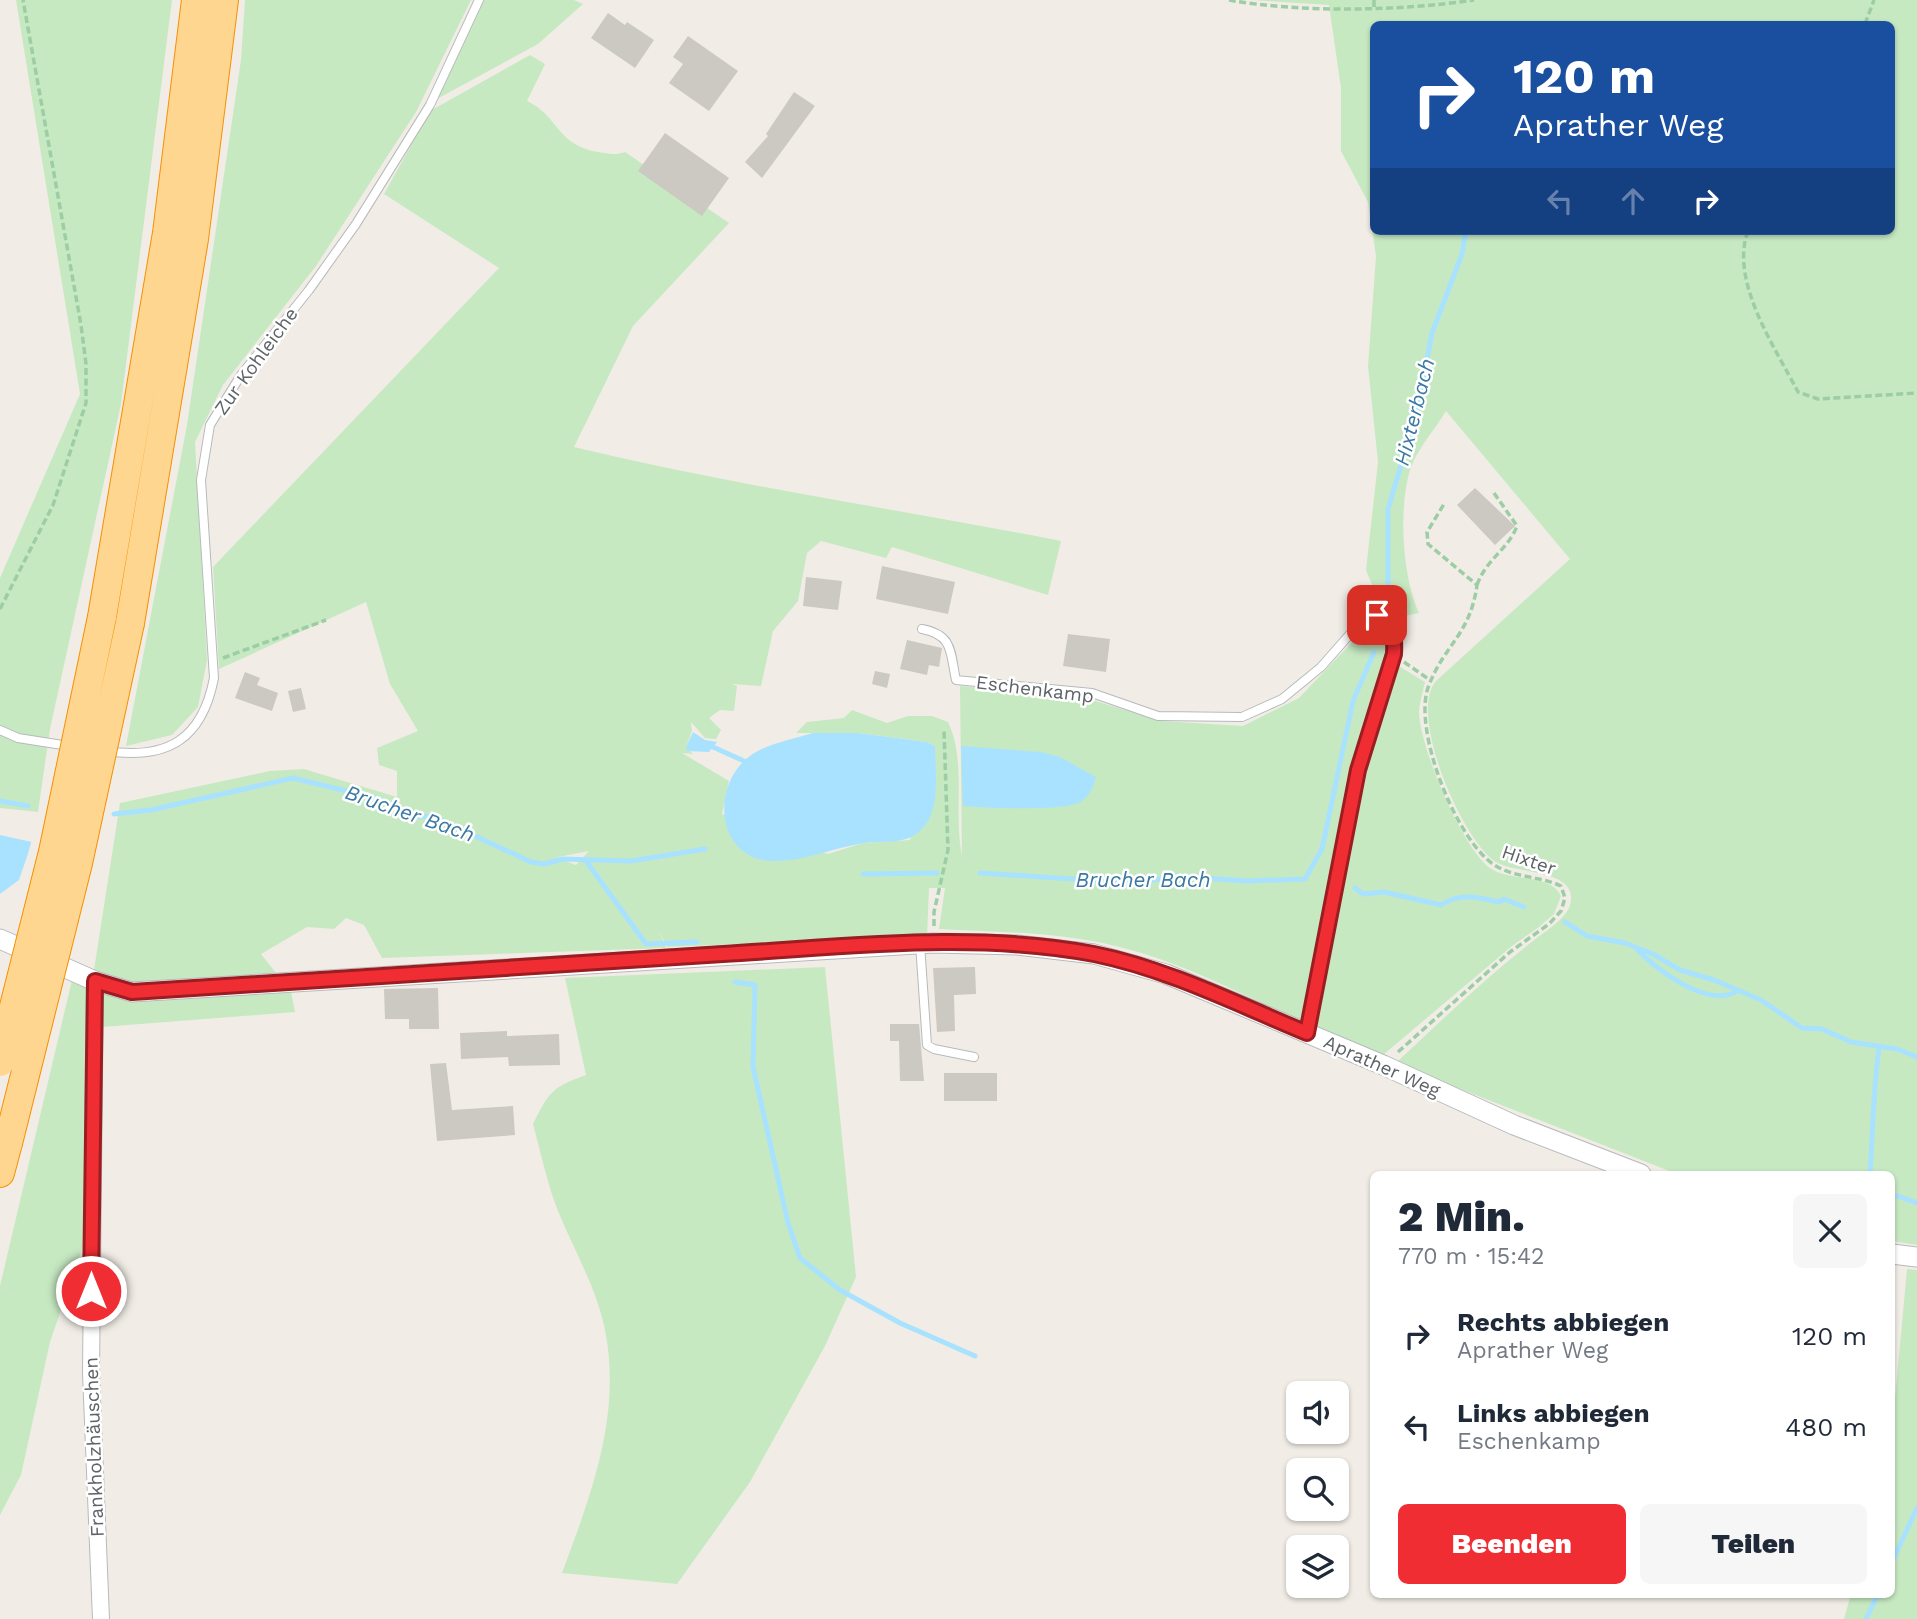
<!DOCTYPE html>
<html lang="de">
<head>
<meta charset="utf-8">
<style>
  body { margin:0; font-family:"Work Sans",sans-serif; background:#f6f6f7; color:#1f2937; height:100vh; display:flex; flex-direction:column; font-size:26px; white-space:nowrap }
  * { box-sizing:border-box; margin:0 }
  p { font-size:23px; color:#747a83 }
  .icon { flex:none; width:38px; height:38px; fill:none; stroke:currentColor; stroke-width:2; stroke-linecap:round; stroke-linejoin:round }
  .map { position:relative; flex:1; overflow:hidden }
  .details { position:absolute; left:1370px; top:1171px; width:525px; height:427px; display:flex; flex-direction:column; background:#fff; border-radius:10px; box-shadow:0 2px 5px #0004 }
  .details>* { flex:none }
  .hud { position:absolute; left:1370px; top:21px; width:525px; height:214px; border-radius:10px; box-shadow:0 2px 5px #0004; background:#1a4fa0; color:#fff; overflow:hidden }
  .controls { position:absolute; left:1286px; top:1381px; display:grid; gap:14px }
  .controls a { display:grid; place-items:center; width:63px; height:63px; border-radius:10px; background:#fff; box-shadow:0 2px 5px #0004; font-size:35px }
  .pin { position:absolute; display:grid; place-items:center; width:60px; height:60px; color:#fff; margin:-30px; border-radius:14px; box-shadow:0 4px 10px #0006 }
  .me { position:absolute; width:77px; margin:-38px; rotate:0deg; stroke-linejoin:round; filter:drop-shadow(0 0 5px #0008) }
  .turn { display:flex; align-items:center; gap:24px; height:147px; padding:0 28px; font-size:32px }
  .turn .icon { width:91px; height:91px; stroke-width:2.5 }
  .turn b { display:block; font-size:49px; line-height:60px }
  .lanes { display:flex; align-items:center; height:66px; padding:0 28px; background:#0003; justify-content:center; gap:35px; direction:ltr }
  .lanes .off { opacity:.35 }
  .round { display:grid; place-items:center; flex:none; width:74px; height:74px; border-radius:10px; background:#f6f6f7 }
  .overview { display:flex; align-items:center; justify-content:space-between; height:119px; padding:0 28px }
  h1 { font-size:42px; font-weight:800; line-height:52px }
  .primary-button { display:flex; gap:14px; margin-top:auto; padding:14px 28px }
  .primary-button a { flex:1; height:80px; border-radius:10px; background:#f02d33; color:#fff; font-size:28px; font-weight:800; line-height:80px; text-align:center }
  .primary-button a+a { background:#f6f6f7; color:#1f2937 }
  ul { padding:0; list-style:none }
  li { display:flex; align-items:center; gap:21px; height:91px; padding:0 28px }
  li div { flex:1 }
  li b { display:block; font-size:26px }
  li em { font-style:normal }
  .map>svg:first-child { display:block }
  .green { fill:#c6e9c2; fill-rule:evenodd }
  .water { fill:#a8e2ff }
  .pier { fill:#f1ede6 }
  .lines { fill:none; stroke-linecap:round; stroke-linejoin:round }
  .stream { stroke:#a8e2ff; stroke-width:5 }
  .building { fill:#ccc8c2 }
  .service-casing { stroke:#b7babd; stroke-width:10 }
  .minor-casing { stroke:#b7babd; stroke-width:18 }
  .tertiary-casing { stroke:#b7babd; stroke-width:21 }
  .motorway-casing { stroke:#f78f00; stroke-width:30 }
  .path { stroke:#9ccda5; stroke-width:3.5; stroke-dasharray:7 3.5; stroke-linecap:butt }
  .service { stroke:#fff; stroke-width:8 }
  .minor { stroke:#fff; stroke-width:16 }
  .tertiary { stroke:#fff; stroke-width:19 }
  .motorway { stroke:#ffd68f; stroke-width:28 }
  .motorway-bridge-casing { stroke:#f78f00; stroke-width:30; stroke-linecap:butt }
  .motorway-bridge { stroke:#ffd68f; stroke-width:28 }
  .route-casing { stroke:#9c1d21; stroke-width:18 }
  .route { stroke:#f02d33; stroke-width:12 }
  .labels { text-anchor:middle; dominant-baseline:central; stroke-width:5; stroke-linejoin:round; paint-order:stroke }
  .street-label { font-size:19px; fill:#5e6367; stroke:#fff }
  .water-label { font-size:21px; font-style:italic; fill:#3a79a4; stroke:#fff }
</style>
</head>
<body>
<div class="map">
<svg width="1917" height="1619" viewBox="0 0 1917 1619">
  <rect width="100%" height="100%" fill="#f1ede6"/>
  <!-- green -->
  <path class="green" d="M16 0H172L121 404 50 729 38 812 0 808V578L80 394Z
    M245 0H471L416 112 316 266 223 385 195 442 207 660 198 707 172 735 126 746 187 425 241 60Z
    M484 0H574L583 4 538 44 437 99Z
    M1252 0H1917V1245L1892 1241V1174H1677L1435 1079 1398 1061C1442 1020 1485 978 1533 941 1545 931 1571 917 1571 899 1573 869 1515 874 1496 862 1463 842 1407 714 1436 681L1570 559 1446 411C1436 428 1418 448 1411 467 1398 506 1402 576 1419 613L1394 618 1371 603 1373 587 1366 570 1378 462 1368 366 1376 256 1368 202 1341 151V88L1329 5ZM1374 24H1892V231H1374Z
    M530 55 545 64 527 101C561 117 555 147 604 153 613 154 616 155 625 152L729 223 633 326 574 447C735 486 899 509 1061 541L1048 595 892 547 886 558 821 541 807 553 798 601 773 631 761 686 732 684 737 686 734 711 720 710 709 718 721 730 716 739 705 738 691 722 692 731 686 747 693 754 682 753 729 781 722 814 828 854 863 843 910 840 935 746 927 742 858 733H796L807 722 844 718 852 710 887 723 908 716H932L948 722C967 761 953 813 962 856L960 686 1082 697 1162 721 1243 726 1299 698 1357 637 1372 625 1386 631V656L1357 748 1304 1022C1242 995 1181 961 1115 946 1058 932 997 932 939 929L945 888H929L927 936 667 947 659 931 666 948 382 958 364 925 346 918 334 929 307 927 261 954 291 992 295 1012 102 1027 87 1235 50 1342 21 1475 0 1515V1286L72 980 94 970 120 803 270 771 304 769 397 797V771L379 765 377 748 418 731 390 684 366 602 219 669 213 567 499 268 384 194 430 111ZM589 851 576 865 558 858V857Z
    M1397 665 1425 682C1423 692 1419 704 1419 713 1420 747 1464 854 1493 870 1513 881 1551 874 1561 896L1554 914 1539 927 1512 946 1383 1055 1316 1026 1350 836 1385 693Z
    M825 967 856 1277 825 1346 750 1482 677 1584 562 1573C591 1495 622 1415 605 1330 597 1289 574 1250 558 1211 547 1183 541 1153 533 1124 549 1092 552 1087 586 1075L565 978Z
    M1907 1269 1917 1270V1619H1844L1851 1594H1892V1431Z"/>
  <!-- water -->
  <path class="water" d="M693 732 705 740 717 742 709 752 687 751 686 747Z
    M813 733H858L927 742 935 746C935 771 941 808 923 828 907 846 886 840 864 843 833 848 803 862 771 861 718 858 711 791 745 760 762 744 791 740 813 733Z
    M961 746 1041 752 1060 757 1096 777C1093 788 1089 798 1078 803 1060 811 985 808 963 806Z
    M0 835 32 842 19 880 0 894Z"/>
  <!-- pier -->
  <path class="pier" d="M32 838 39 848 21 884Z"/>
  <g class="lines">
    <!-- stream -->
    <path class="stream" d="M1388 598V509L1417 411 1432 333 1462 254 1466 231
      M713 747 744 761
      M0 801 28 806
      M114 814 151 810 293 778 379 799 398 806 413 817 432 816 531 862 544 864 563 859 631 861 705 849
      M586 861 646 944 697 942
      M980 873 1135 883 1177 876 1246 881 1305 879 1322 849 1353 701 1374 652
      M863 874 937 873
      M1355 888 1363 894 1384 892 1441 905C1460 893 1477 897 1499 902L1504 899 1524 907
      M1565 922 1587 936 1625 943 1653 954 1680 970 1714 980 1761 1000 1802 1028 1822 1029 1851 1042 1897 1049 1917 1057
      M1637 949C1656 970 1709 1009 1737 991
      M735 982 755 985 753 1067 788 1223 800 1258 840 1290 900 1323 975 1356
      M1870 1174C1873 1132 1873 1090 1879 1048
      M1892 1194 1917 1203
      M1892 1562 1917 1508
      M1866 1619 1878 1594"/>
  </g>
  <!-- building -->
  <path class="building" d="M608 13 625 25 627 22 654 40 635 68 591 38Z
    M688 36 738 71 709 111 669 83 683 64 673 57Z
    M794 92 815 106 762 178 745 162 768 136 766 134Z
    M665 133 729 178 702 216 638 171Z
    M1475 488 1515 526 1495 545 1457 505Z
    M882 566 955 582 948 614 876 599Z
    M806 577 842 581 838 610 803 606Z
    M1068 634 1110 639 1106 672 1063 666Z
    M907 640 942 648 939 667 929 665 927 675 900 669Z
    M875 671 890 674 887 688 872 684Z
    M245 672 260 678 257 685 278 693 272 711 235 698Z
    M301 688 306 709 293 712 288 691Z
    M975 967 976 994 954 995 955 1031 937 1032 933 968Z
    M438 988 439 1029H409V1019H385L384 989Z
    M890 1024H919L924 1081H900L899 1041H890Z
    M507 1031V1036L559 1034 560 1065 509 1066 508 1057 461 1059 460 1033Z
    M446 1063 452 1110 513 1106 515 1135 437 1141 430 1064Z
    M944 1073H997V1101H944Z"/>
  <g class="lines">
    <defs>
      <path id="service" d="M922 629C954 635 950 653 956 680L1092 693 1158 716 1242 717 1282 699 1321 667 1366 616C1392 614 1395 633 1394 654L1358 770 1307 1033
        M0 730 18 738 69 746
        M106 751C167 760 202 740 214 678L201 480 210 425 241 375 309 290 356 224 430 105 479 0
        M920 944 927 1045 934 1049 974 1057"/>
      <path id="minor" d="M95 981 91 1373 101 1619"/>
      <path id="tertiary" d="M0 939 95 981 132 992 933 943 1017 945 1094 954 1166 974 1383 1065 1514 1125 1641 1174
        M1892 1254 1917 1257"/>
      <path id="motorway" d="M102 617 167 233 196 0
        M130 623 194 239 224 0
        M0 1173 8 1143"/>
    </defs>
    <!-- service casing -->
    <use href="#service" class="service-casing"/>
    <!-- minor casing -->
    <use href="#minor" class="minor-casing"/>
    <!-- tertiary casing -->
    <use href="#tertiary" class="tertiary-casing"/>
    <!-- motorway casing -->
    <use href="#motorway" class="motorway-casing"/>
    <!-- path -->
    <path class="path" d="M1229 0C1301 13 1401 11 1474 0
      M1374 7V0
      M1865 24 1874 0
      M1748 231C1729 281 1776 349 1798 392L1818 399 1917 393
      M1477 585C1486 559 1508 550 1517 526L1494 493
      M0 609 53 505 86 403V364L81 325 23 0
      M223 658 326 620
      M1404 662 1430 680
      M934 926V912L948 850 944 730
      M1398 1052 1510 952 1549 924 1561 911 1565 898 1561 886C1540 876 1516 878 1496 866 1457 843 1411 728 1429 685 1445 644 1470 635 1477 585L1428 544 1427 532 1444 504"/>
    <!-- service -->
    <use href="#service" class="service"/>
    <!-- minor -->
    <use href="#minor" class="minor"/>
    <!-- tertiary -->
    <use href="#tertiary" class="tertiary"/>
    <!-- motorway -->
    <use href="#motorway" class="motorway"/>
    <defs>
      <path id="motorway-bridge" d="M0 1062 53 852 102 617
        M8 1143 78 863 130 623"/>
    </defs>
    <!-- motorway-bridge casing -->
    <use href="#motorway-bridge" class="motorway-bridge-casing"/>
    <!-- motorway-bridge -->
    <use href="#motorway-bridge" class="motorway-bridge"/>
  </g>
  <g class="lines">
    <defs>
      <path id="route" d="M91 1291 95 981 132 992C329 979 526 966 723 954 845 947 973 931 1094 954 1168 969 1237 1004 1307 1033L1358 770 1394 654C1395 636 1394 625 1377 615"/>
    </defs>
    <!-- route casing -->
    <use href="#route" class="route-casing"/>
    <!-- route -->
    <use href="#route" class="route"/>
  </g>
  <g class="labels">
    <!-- street labels -->
    <g class="street-label">
      <text transform="translate(256 361) rotate(-54)">Zur Kohleiche</text>
      <text transform="translate(1035 689) rotate(7)">Eschenkamp</text>
      <text transform="translate(1529 860) rotate(19)">Hixter</text>
      <text transform="translate(1382 1066) rotate(24)">Aprather Weg</text>
      <text transform="translate(94 1447) rotate(-92)">Frankholzhäuschen</text>
    </g>
    <!-- water labels -->
    <g class="water-label">
      <text transform="translate(1414 412) rotate(-76)">Hixterbach</text>
      <text transform="translate(410 813) rotate(19)">Brucher Bach</text>
      <text x="1143" y="879">Brucher Bach</text>
    </g>
  </g>
</svg>
<div class="controls">
<a><svg class="icon" aria-label="sound" viewBox="0 0 24 24"><path d="M4 9h4l5-4v14l-5-4H4zM17 9q2 3 0 6"/></svg></a>
<a><svg class="icon" aria-label="search" viewBox="0 0 24 24"><circle cx="10" cy="10" r="6"/><path d="M15 15l6 6"/></svg></a>
<a><svg class="icon" aria-label="layers" viewBox="0 0 24 24"><path d="M12 4l9 5-9 5-9-5zM3 14l9 5 9-5"/></svg></a>
</div>
<div class="pin" style="left:1377px;top:615px;background:#d93025"><svg class="icon" aria-label="arrive" viewBox="0 0 24 24"><path d="M6 21V4h12l-3 4 3 4H6"/></svg></div>
<svg class="me" style="left:91px;top:1291px" viewBox="-20 -20 40 40"><circle r="17" fill="#f02d33" stroke="#fff" stroke-width="3"/><path d="M0-11L8 9 0 5-8 9z" fill="#fff"/></svg>
<div class="hud">
<div class="turn"><svg class="icon" aria-label="right" viewBox="0 0 24 24"><path d="M7 20v-9h11M14 6l5 5-5 5"/></svg><div><b>120 m</b>Aprather Weg</div></div>
<div class="lanes"><svg class="icon off" aria-label="left" viewBox="0 0 24 24"><path d="M17 20v-9H6M10 6l-5 5 5 5"/></svg><svg class="icon off" aria-label="ahead" viewBox="0 0 24 24"><path d="M12 20V5M6 11l6-6 6 6"/></svg><svg class="icon" aria-label="right" viewBox="0 0 24 24"><path d="M7 20v-9h11M14 6l5 5-5 5"/></svg></div>
</div>
<section class="details">
<div class="overview"><div><h1>2 Min.</h1><p>770 m · 15:42</p></div><a class="round"><svg class="icon" aria-label="close" viewBox="0 0 24 24"><path d="M6 6l12 12M18 6L6 18"/></svg></a></div>
<ul>
<li><svg class="icon" aria-label="right" viewBox="0 0 24 24"><path d="M7 20v-9h11M14 6l5 5-5 5"/></svg><div><b>Rechts abbiegen</b><p>Aprather Weg</p></div><em>120 m</em></li>
<li><svg class="icon" aria-label="left" viewBox="0 0 24 24"><path d="M17 20v-9H6M10 6l-5 5 5 5"/></svg><div><b>Links abbiegen</b><p>Eschenkamp</p></div><em>480 m</em></li>
</ul>
<div class="primary-button"><a>Beenden</a><a>Teilen</a></div>
</section>
</div>
</body>
</html>
